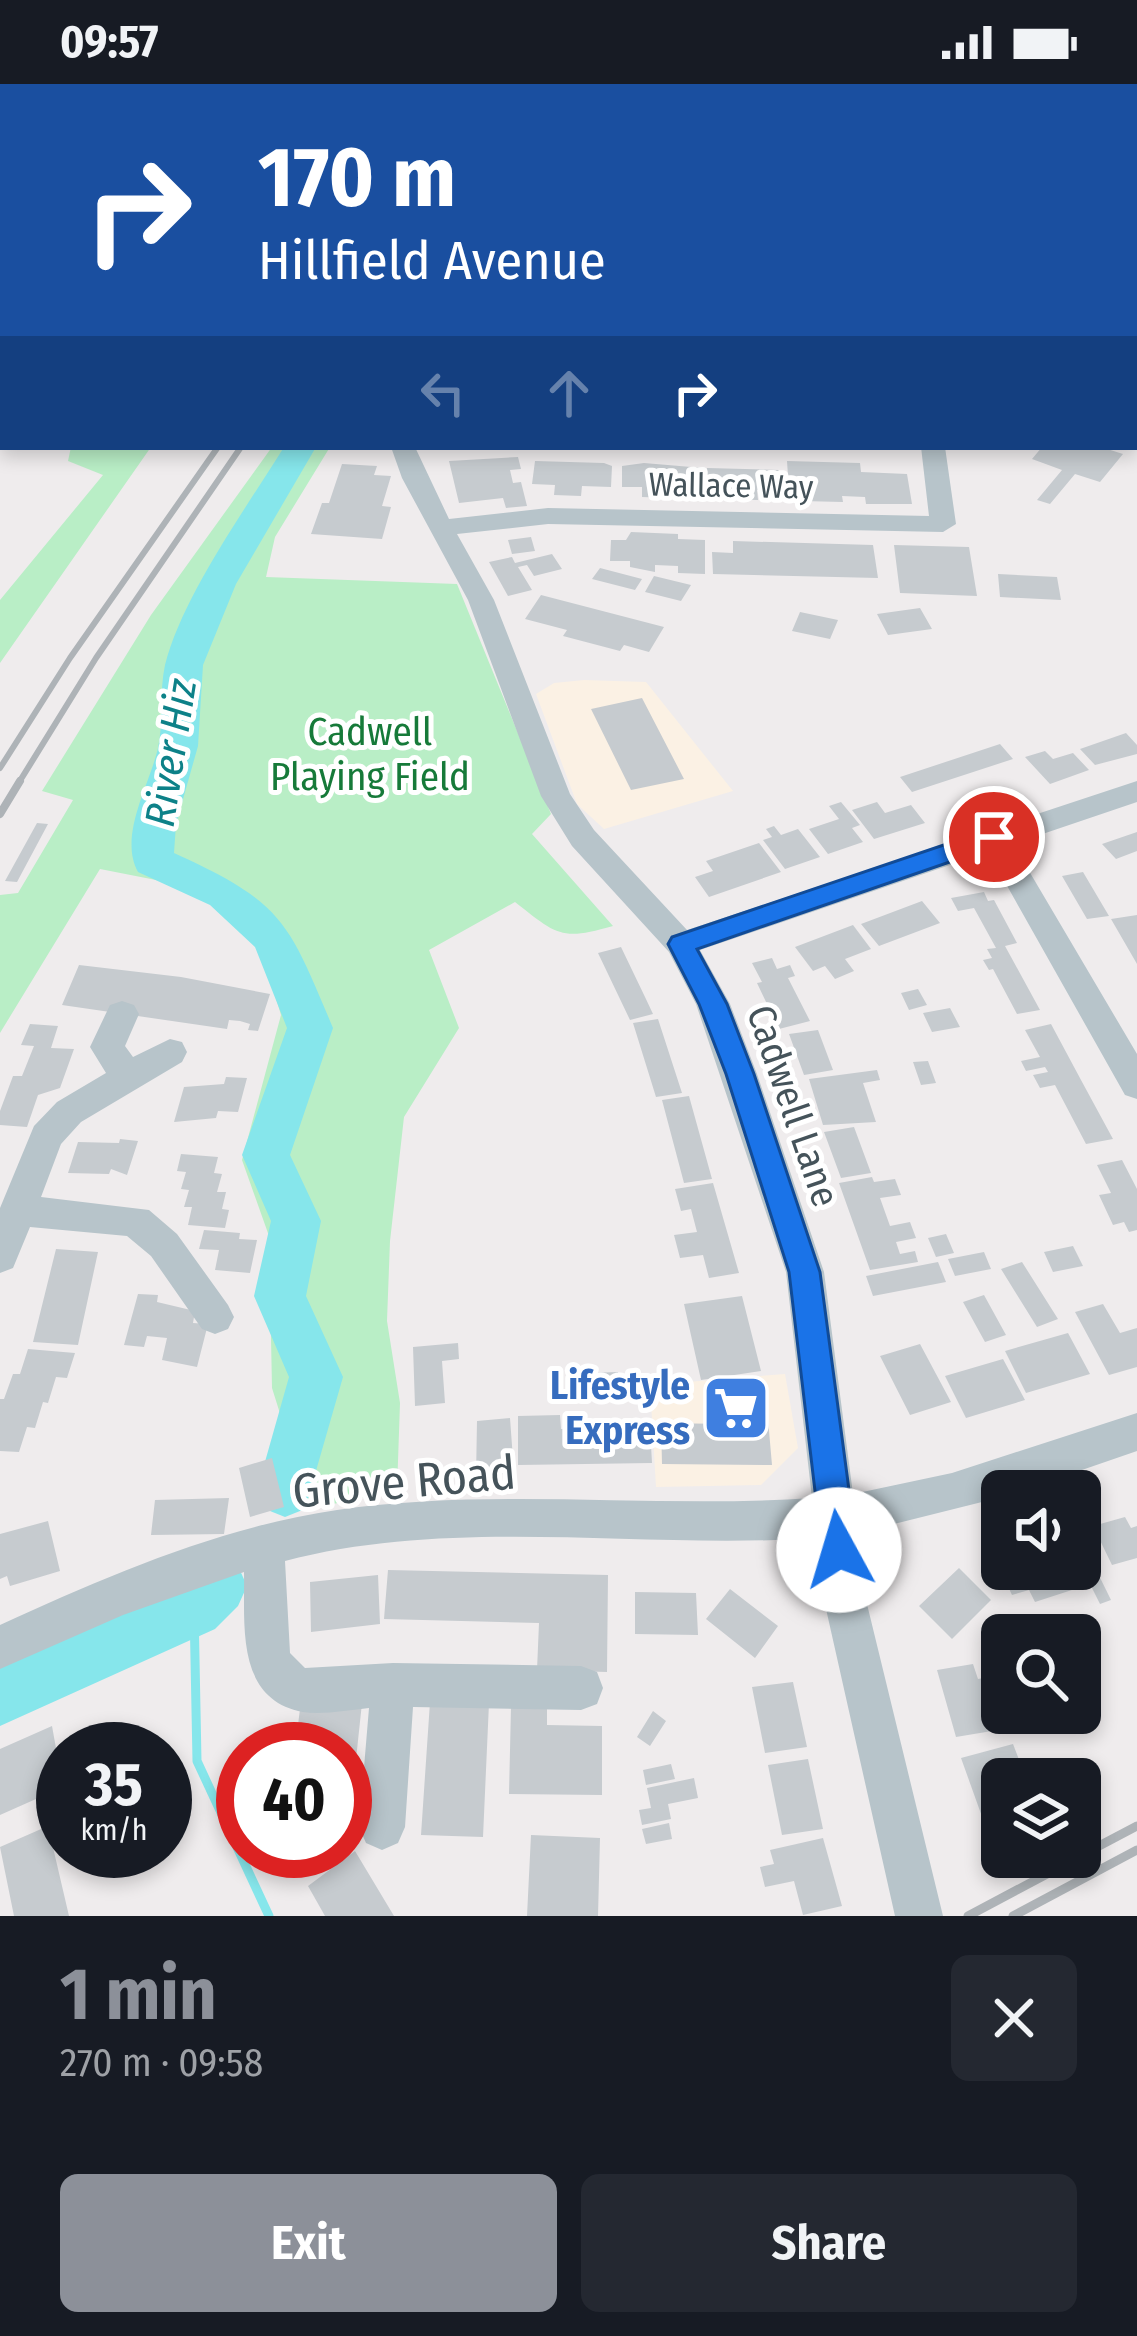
<!DOCTYPE html>
<html lang="en">
<head>
<meta charset="utf-8">
<style>
  body { margin:0; font-family:"Fira Sans Condensed",sans-serif; background:#242831; color:#f1f3f6; height:100vh; display:flex; flex-direction:column; font-size:45px; white-space:nowrap }
  * { box-sizing:border-box; margin:0 }
  p { font-size:39px; color:#9ea1a6 }
  .icon { flex:none; width:66px; height:66px; fill:none; stroke:currentColor; stroke-width:2; stroke-linecap:round; stroke-linejoin:round }
  .map { position:relative; height:1832px; overflow:hidden }
  .drawer { display:flex; flex-direction:column; background:#171b24; flex:1 }
  .drawer>* { flex:none }
  .hud { position:absolute; left:0px; top:0px; width:1137px; height:366px; box-shadow:0 6px 18px #0003; background:#1a4fa0; color:#fff; overflow:hidden }
  .controls { position:absolute; left:981px; top:1386px; display:grid; gap:24px }
  .controls a { display:grid; place-items:center; width:120px; height:120px; border-radius:18px; background:#171b24; box-shadow:0 6px 18px #0003; font-size:60px }
  .speed { position:absolute; left:36px; top:1638px; display:flex; gap:24px; font-size:60px; font-weight:700; text-align:center }
  .speed>* { display:grid; place-content:center; width:156px; height:156px; border-radius:50%; background:#171b24; box-shadow:0 6px 18px #0003; line-height:1 }
  .speed small { font-size:30px; font-weight:400 }
  .speed .limit { border:18px solid #d22; background:#fff; color:#111 }
  .pin { position:absolute; display:grid; place-items:center; width:102px; height:102px; color:#fff; margin:-51px; border:6px solid #fff; border-radius:50%; box-shadow:0 3px 12px #0007 }
  .me { position:absolute; width:132px; margin:-66px; rotate:354deg; stroke-linejoin:round; filter:drop-shadow(0 0 9px #0008) }
  .turn { display:flex; align-items:center; gap:42px; height:252px; padding:0 60px; font-size:54px }
  .turn .icon { width:156px; height:156px; stroke-width:2.5 }
  .turn b { display:block; font-size:84px; line-height:102px }
  .lanes { display:flex; align-items:center; height:114px; padding:0 60px; background:#0003; justify-content:center; gap:60px; direction:ltr }
  .lanes .off { opacity:.35 }
  .round { display:grid; place-items:center; flex:none; width:126px; height:126px; border-radius:18px; background:#242831 }
  .overview { display:flex; align-items:center; justify-content:space-between; height:204px; padding:0 60px }
  h1 { font-size:72px; font-weight:700; line-height:90px; color:#8c9099 }
  .button { display:flex; gap:24px; margin-top:auto; padding:24px 60px }
  .button a { flex:1; height:138px; border-radius:18px; background:#8c9099; color:#fff; font-size:48px; font-weight:700; line-height:138px; text-align:center }
  .button a+a { background:#242831; color:#f1f3f6 }
  .status { display:flex; justify-content:space-between; align-items:center; height:84px; padding:0 60px; background:#171b24; direction:ltr }
  .status svg { height:33px; fill:currentColor }
  .map>svg:first-child { display:block }
  .commercial { fill:#fbf1e4 }
  .green { fill:#b9eec6 }
  .lines { fill:none; stroke-linecap:round; stroke-linejoin:round }
  .stream { stroke:#86e6eb; stroke-width:9 }
  .river { fill:#86e6eb; fill-rule:evenodd }
  .building { fill:#c6cbcf }
  .minor { fill:#b7c4ca; fill-rule:evenodd }
  .rail-far2 { stroke:#aeb3b7; stroke-width:6 }
  .rail-far1 { stroke:#aeb3b7; stroke-width:8 }
  .rail { stroke:#aeb3b7; stroke-width:9 }
  .route { fill:#1a73e8; stroke:#114b97; stroke-width:3 }
  .labels { text-anchor:middle; dominant-baseline:central; stroke-width:10; stroke-linejoin:round; paint-order:stroke }
  .far-street-label { font-size:33px; fill:#45535a; stroke:#fff }
  .park-label { font-size:39px; fill:#167a39; stroke:#fff }
  .street-label { font-size:39px; fill:#45535a; stroke:#fff }
  .shop-label { font-size:39px; font-weight:bold; fill:#366cbe; stroke:#fff; text-anchor:end }
  .water-label { font-size:42px; font-style:italic; fill:#0d8188; stroke:#fff }
  .near-street-label { font-size:48px; fill:#45535a; stroke:#fff }
</style>
</head>
<body>
<div class="status"><b>09:57</b><svg viewBox="0 0 49 12"><path d="M0 12V9h3v3zM5 12V6h3v6zM10 12V3h3v9zM15 12V0h3v12zM26 1h20v11H26zM47 4h2v5h-2z"/></svg></div>
<div class="map">
<svg width="1137" height="1832" viewBox="0 0 1137 1832">
  <rect width="100%" height="100%" fill="#efeced"/>
  <!-- commercial -->
  <path class="commercial" d="M584 596 646 598 733 707 604 745 577 720 536 610 554 599Z
    M785 1290 798 1364 761 1401 656 1403 650 1301Z"/>
  <!-- green -->
  <path class="green" d="M71 363H151L0 579V516L103 391 68 377Z
    M272 363H330L275 453 266 493 457 500 551 730 532 750 613 842C561 857 557 851 515 818L429 866 459 944 404 1033 390 1157 387 1237 400 1319 397 1406 310 1425 272 1304 269 1152 242 1076 281 931 264 874 212 807 100 785 0 949V811L18 809 73 716 42 707 151 531Z"/>
  <g class="lines">
    <!-- stream -->
    <path class="stream" d="M194 1524 197 1677 269 1832"/>
    <!-- river -->
    <path class="river" d="M0 28 3 29V46L0 45Z
      M284 363H316L236 500 203 581 198 662 176 740 174 769C284 819 288 837 333 944L290 1071 321 1137 306 1212 343 1293 305 1425 285 1433 265 1425 257 1406 289 1293 254 1212 271 1137 242 1071 287 944 255 863 210 821 138 788C118 752 150 700 158 664 164 637 159 608 165 581 183 511 245 426 284 363Z
      M218 1473 238 1482 247 1502 238 1522 215 1545 0 1642V1581L173 1503 198 1482Z"/>
  </g>
  <!-- building -->
  <path class="building" d="M1042 363H1101L1123 370 1100 398 1075 390 1050 420 1037 416 1062 386 1032 375Z
    M518 373 521 385 510 386 513 399 521 398 527 422 506 424 503 414 459 419 449 377Z
    M535 377 604 379 612 382 611 403 582 402 581 412 554 411 555 401 532 400Z
    M787 377 860 379 861 388 907 390 912 420H866L865 413 842 412 843 418 802 417 801 411 789 407Z
    M644 379 703 384 704 405 670 404V414L642 413V403H622V382Z
    M342 380 377 382 374 391 391 392 382 422 391 423 382 455 311 450 322 419H329Z
    M707 384 779 386 780 407 757 406 758 416 727 415V405H707Z
    M631 448 678 450V455L705 456V490L678 489V482L655 481V488L630 483V477H610L611 456H626Z
    M531 453 535 467 512 470 508 456Z
    M733 457 873 461 878 494 713 490 712 468 733 469Z
    M894 461 969 463 977 512 900 509Z
    M552 470 562 485 534 492 527 481 518 483 532 506 508 512 489 478 512 473 515 479Z
    M600 484 642 495 635 506 592 495Z
    M998 490 1057 493 1061 516 1000 513Z
    M654 492 691 501 681 517 645 508Z
    M541 511 664 543 649 568 624 561 620 567 563 552 567 546 525 535Z
    M920 524 932 545 888 551 877 530Z
    M800 528 838 536 830 555 792 547Z
    M642 614 684 695 631 706 591 625Z
    M1126 649 1137 661V670L1095 681 1080 665Z
    M1000 660 1013 675 912 708 900 693Z
    M1045 667 1053 675 1073 669 1089 686 1050 700 1025 673Z
    M841 718 860 741 852 744 863 758 828 770 809 745 839 735 829 722Z
    M877 718 885 729 911 721 925 739 874 755 852 726Z
    M37 739 48 740 17 798 5 797Z
    M774 742 781 751 798 745 820 773 785 785 763 756 772 753 766 745Z
    M1137 748V767L1116 775 1102 760Z
    M759 759 781 788 709 813 695 793 713 787 706 777Z
    M1083 788 1109 832 1087 835 1062 792Z
    M984 808 988 817 994 816 1017 859 1005 862 1040 926 1017 930 993 885 989 886 983 876 992 874 987 865 996 864 974 824 958 827 951 814Z
    M922 817 940 839 879 862 861 840Z
    M1137 831V880L1111 835Z
    M853 841 871 865 845 875 854 887 835 895 825 882 813 887 795 863Z
    M621 863 645 913 653 930 630 936 598 869Z
    M772 874 777 885 790 881 795 892 788 894 810 937 779 945 757 899 762 898 752 879Z
    M79 881 181 893 270 910 258 947 248 946 250 940 240 937 229 936 227 945 62 921Z
    M918 905 927 921 909 926 901 909Z
    M950 924 960 943 932 948 923 929Z
    M658 935 682 1009 656 1013 633 939Z
    M30 940 58 942 51 964 74 965 60 1004 38 1011 27 1043 0 1041V1027L13 992H22L34 962 21 961Z
    M1051 940 1081 996 1113 1055 1086 1060 1055 1001 1040 1004 1033 991 1048 988 1045 983 1026 987 1021 977 1040 973 1025 946Z
    M818 946 833 986 804 991 789 950Z
    M928 977 936 999 921 1001 913 978Z
    M877 986 880 996 863 999 876 1038 823 1041 809 995Z
    M226 993 247 994 238 1028 218 1027 216 1034 174 1038 184 1003 224 1000Z
    M689 1012 712 1095 684 1099 662 1016Z
    M854 1043 871 1089 841 1094 824 1048Z
    M120 1055 138 1057 127 1091 111 1085 109 1090 68 1089 78 1058 119 1059Z
    M181 1070 218 1073 214 1089 222 1090 217 1108H226L222 1125 229 1126 225 1144 188 1141 192 1123H184L189 1106 181 1105 186 1088 177 1087Z
    M1122 1076 1137 1105V1146L1129 1148 1124 1138 1113 1141 1099 1111 1111 1109 1097 1081Z
    M872 1093 874 1098 895 1095 901 1111 880 1114 890 1142 910 1138 916 1154 896 1158 900 1170 915 1167 918 1178 870 1186 839 1099Z
    M713 1099 739 1189 709 1194 703 1171 680 1174 674 1151 697 1148 691 1125 681 1127 675 1105Z
    M204 1146 240 1149 239 1155 257 1156 250 1189 215 1186 219 1166 199 1165Z
    M946 1150 954 1169 936 1173 928 1154Z
    M1073 1162 1083 1182 1053 1188 1044 1168Z
    M56 1165 98 1168 78 1261 33 1258Z
    M984 1168 991 1185 955 1192 948 1175Z
    M938 1178 946 1198 873 1212 866 1192Z
    M1022 1178 1058 1235 1037 1243 1001 1185Z
    M138 1210 158 1211 157 1218 195 1227 193 1239 208 1240 197 1283 162 1276 167 1254 147 1252 144 1263 124 1261Z
    M984 1211 1006 1251 985 1258 963 1218Z
    M742 1212 761 1287 701 1296 684 1220Z
    M1103 1220 1120 1249 1137 1244V1283L1109 1291 1075 1228Z
    M1068 1249 1090 1290 1026 1309 1005 1267Z
    M458 1259 459 1275 442 1277 445 1319 415 1322 413 1263Z
    M920 1260 951 1318 910 1331 880 1272Z
    M28 1265 75 1269 67 1294 56 1293 48 1319 43 1318 35 1344 27 1343 19 1368 0 1367V1315H4L13 1290H20Z
    M1003 1275 1025 1316 966 1334 945 1292Z
    M618 1288 619 1315H590L589 1289Z
    M724 1301H765L772 1381 662 1380 661 1339 726 1340Z
    M560 1331 561 1345 650 1344 652 1379 518 1381V1332Z
    M510 1334 514 1389 476 1393 477 1337Z
    M272 1374 284 1423 250 1433 239 1384Z
    M229 1414 224 1450 151 1451 155 1416Z
    M1125 1433 1131 1444 1137 1442V1474L1112 1481 1093 1442Z
    M48 1437 60 1487 10 1502 7 1492 0 1495V1450Z
    M1080 1453 1111 1516 1100 1520 1084 1488 1069 1493 1075 1505 1035 1518 1029 1506 1012 1511 994 1473 1002 1470V1485H1080Z
    M959 1484 991 1516 952 1555 919 1522Z
    M388 1486 608 1491 607 1588 537 1586 539 1539 384 1535Z
    M378 1491 380 1540 311 1548 310 1498Z
    M730 1505 778 1542 755 1574 706 1535Z
    M635 1508 696 1509 698 1551 635 1550Z
    M973 1580 978 1595 994 1592 1010 1644 956 1653 937 1586Z
    M793 1598 807 1663 765 1669 752 1603Z
    M301 1617 362 1619 348 1750 345 1665H295Z
    M430 1618 489 1619 483 1753 421 1751Z
    M511 1623 547 1624V1641L602 1642V1711L509 1710Z
    M653 1627 666 1637 650 1662 637 1653Z
    M52 1642 63 1703 0 1731V1665Z
    M1013 1660 1026 1694 1002 1695V1737L985 1741 961 1674Z
    M808 1675 823 1745 782 1751 768 1681Z
    M671 1680 675 1695 646 1701 643 1686Z
    M694 1694 698 1714 668 1720 671 1735 642 1741 639 1726 651 1724 647 1704Z
    M669 1739 672 1755 646 1760 642 1745Z
    M48 1742 69 1832H14L0 1763Z
    M531 1751 600 1754 598 1832H527Z
    M823 1754 842 1822 803 1831 794 1797 765 1803 760 1783 774 1780 770 1766Z
    M355 1767 394 1832H325L308 1802Z"/>
  <g class="lines">
    <!-- minor -->
    <path class="minor" d="M391 363H415L449 435 548 424 929 432 921 363H945L956 440 943 448 548 440 457 450 494 516 570 710 594 746 687 846 1137 697V718L1013 760 1137 970V1015L1125 1011 988 768 700 866 730 920 757 990 824 1188 853 1410 952 1389 1137 1329V1367L1021 1407H1002V1413L858 1449 866 1516 943 1832H895L824 1516 817 1454C641 1466 457 1432 285 1477L290 1569 305 1584 393 1579 581 1582 597 1588 603 1604 597 1620 581 1626 413 1623 405 1743 398 1759 382 1766 366 1759 359 1743 369 1624C349 1626 323 1631 303 1628 235 1615 245 1541 244 1488L123 1531 0 1585V1541C107 1492 220 1443 337 1426 494 1403 654 1425 812 1414L786 1188 696 920 669 868 572 762 541 712 468 516 402 394Z
      M122 917 134 921 139 930 125 962 133 973 170 955 182 958 187 968 182 978 81 1038 61 1060 41 1113 149 1126 177 1150 228 1221 234 1233 228 1245 215 1250 202 1245 151 1172 127 1152 30 1143 13 1184 0 1189V1124L34 1042 57 1018 106 989 90 963 110 921Z"/>
    <!-- rail-far2 -->
    <path class="rail-far2" d="M0 684 70 574 218 363
      M18 700 96 574 241 363"/>
    <!-- rail-far1 -->
    <path class="rail-far1" d="M0 730 20 697"/>
    <!-- rail -->
    <path class="rail" d="M1080 1772 1137 1742
      M968 1832 1079 1773
      M1013 1832 1137 1766"/>
  </g>
  <!-- route -->
  <path class="route" d="M994 744 1006 753 1002 760 697 865 727 920 754 990 820 1188 857 1466 852 1478 839 1483 827 1478 822 1466 789 1188 726 990 699 920 668 860 672 853Z"/>
  <!-- icons -->
  <defs>
    <symbol id="supermarket-square" viewBox="-11 -11 22 22"><rect x="-9" y="-9" width="18" height="18" rx="4" fill="#3f7fe0" stroke="#fff"/><path d="M-6-5.5h2.5l.6 2H6L4.5 2H-2.5L-4.4-4H-6ZM-1.5 3.2a1.3 1.3 0 1 0 .1 0ZM3 3.2a1.3 1.3 0 1 0 .1 0Z" fill="#fff"/></symbol>
  </defs>
  <g fill-rule="evenodd">
    <use href="#supermarket-square" x="698" y="1286" width="76" height="76"/>
  </g>
  <g class="labels">
    <!-- far-street labels -->
    <g class="far-street-label">
      <text transform="translate(731 402) rotate(1)">Wallace Way</text>
    </g>
    <!-- park labels -->
    <g class="park-label">
      <text x="370" y="648">Cadwell<tspan x="370" dy="45">Playing Field</tspan></text>
    </g>
    <!-- street labels -->
    <g class="street-label">
      <text transform="translate(793 1022) rotate(71)">Cadwell Lane</text>
    </g>
    <!-- shop labels -->
    <g class="shop-label">
      <text x="690" y="1302">Lifestyle<tspan x="690" dy="45">Express</tspan></text>
    </g>
    <!-- water labels -->
    <g class="water-label">
      <text transform="translate(171 669) rotate(-81)">River Hiz</text>
    </g>
    <!-- near-street labels -->
    <g class="near-street-label">
      <text transform="translate(404 1398) rotate(-5)">Grove Road</text>
    </g>
  </g>
</svg>
<div class="controls">
<a><svg class="icon" aria-label="sound" viewBox="0 0 24 24"><path d="M4 9h4l5-4v14l-5-4H4zM17 9q2 3 0 6"/></svg></a>
<a><svg class="icon" aria-label="search" viewBox="0 0 24 24"><circle cx="10" cy="10" r="6"/><path d="M15 15l6 6"/></svg></a>
<a><svg class="icon" aria-label="layers" viewBox="0 0 24 24"><path d="M12 4l9 5-9 5-9-5zM3 14l9 5 9-5"/></svg></a>
</div>
<div class="speed"><div>35<small>km/h</small></div><div class="limit">40</div></div>
<div class="pin" style="left:994px;top:753px;background:#d93025"><svg class="icon" aria-label="arrive" viewBox="0 0 24 24"><path d="M6 21V4h12l-3 4 3 4H6"/></svg></div>
<svg class="me" style="left:839px;top:1466px" viewBox="-20 -20 40 40"><circle r="19" fill="#fff"/><path d="M0-13L10 11 0 6-10 11z" fill="#1a73e8"/></svg>
<div class="hud">
<div class="turn"><svg class="icon" aria-label="right" viewBox="0 0 24 24"><path d="M7 20v-9h11M14 6l5 5-5 5"/></svg><div><b>170 m</b>Hillfield Avenue</div></div>
<div class="lanes"><svg class="icon off" aria-label="left" viewBox="0 0 24 24"><path d="M17 20v-9H6M10 6l-5 5 5 5"/></svg><svg class="icon off" aria-label="ahead" viewBox="0 0 24 24"><path d="M12 20V5M6 11l6-6 6 6"/></svg><svg class="icon" aria-label="right" viewBox="0 0 24 24"><path d="M7 20v-9h11M14 6l5 5-5 5"/></svg></div>
</div>
</div>
<section class="drawer">
<div class="overview"><div><h1>1 min</h1><p>270 m · 09:58</p></div><a class="round"><svg class="icon" aria-label="close" viewBox="0 0 24 24"><path d="M6 6l12 12M18 6L6 18"/></svg></a></div>
<div class="button"><a>Exit</a><a>Share</a></div>
</section>
</body>
</html>
